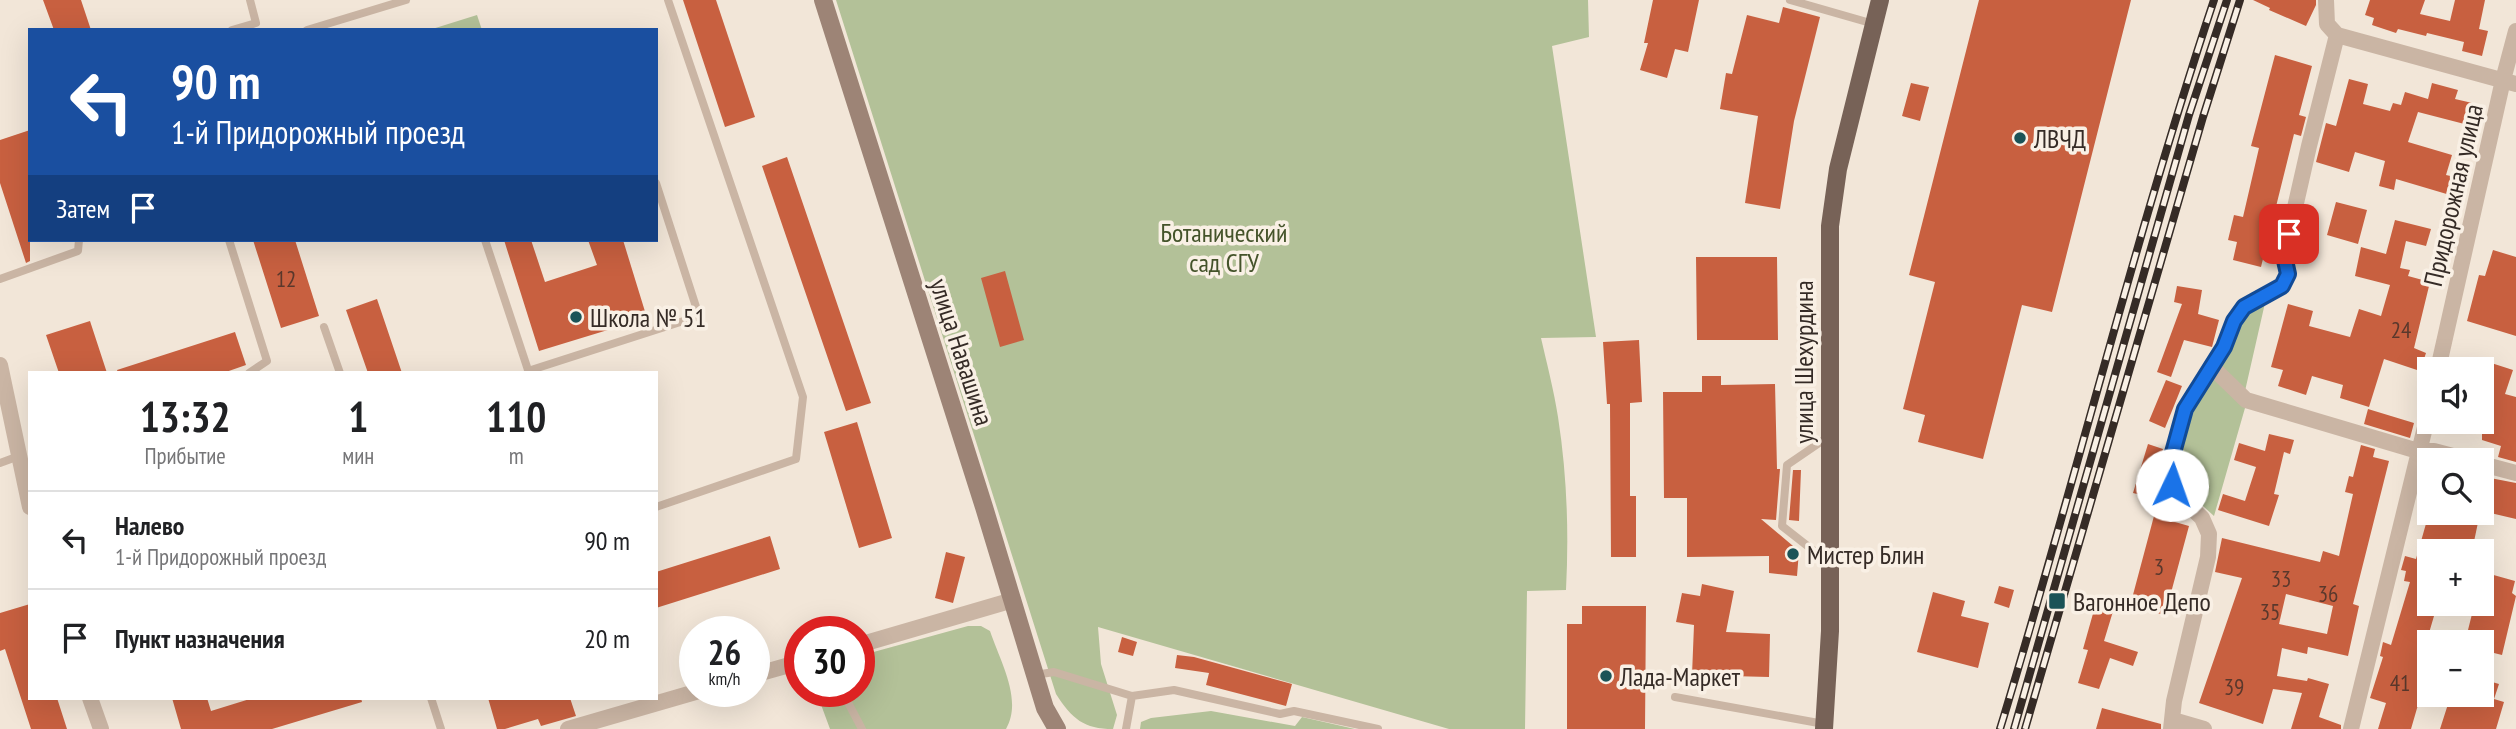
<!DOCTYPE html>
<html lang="ru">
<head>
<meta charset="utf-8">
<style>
  body { margin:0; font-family:"PT Sans Narrow",sans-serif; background:#f6f6f6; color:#202124; height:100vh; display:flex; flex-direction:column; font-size:26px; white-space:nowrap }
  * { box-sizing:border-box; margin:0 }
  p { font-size:23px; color:#757577 }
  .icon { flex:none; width:38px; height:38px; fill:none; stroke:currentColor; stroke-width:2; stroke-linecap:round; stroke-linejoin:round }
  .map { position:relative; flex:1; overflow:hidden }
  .drawer { position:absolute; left:28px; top:371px; width:630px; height:329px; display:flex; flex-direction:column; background:#fff; border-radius:0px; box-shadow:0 7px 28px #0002 }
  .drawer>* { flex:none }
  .hud { position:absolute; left:28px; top:28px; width:630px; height:214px; border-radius:0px; box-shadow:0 7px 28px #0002; background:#1a4fa0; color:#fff; overflow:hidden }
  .fabs { position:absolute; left:2417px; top:357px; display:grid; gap:14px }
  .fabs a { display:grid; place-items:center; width:77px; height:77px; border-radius:0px; background:#fff; box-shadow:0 7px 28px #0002; font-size:35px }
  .speed { position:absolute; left:679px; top:616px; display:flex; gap:14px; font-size:35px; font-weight:700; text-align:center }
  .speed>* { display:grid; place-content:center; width:91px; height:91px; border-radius:50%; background:#fff; box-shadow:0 7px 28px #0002; line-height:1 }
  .speed small { font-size:18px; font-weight:400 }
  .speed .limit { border:10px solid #d22; background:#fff; color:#111 }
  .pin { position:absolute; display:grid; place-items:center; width:60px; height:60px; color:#fff; margin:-30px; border-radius:14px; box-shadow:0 4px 10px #0006 }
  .me { position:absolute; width:77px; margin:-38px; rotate:3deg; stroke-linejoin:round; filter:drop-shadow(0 0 5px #0008) }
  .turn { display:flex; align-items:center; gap:24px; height:147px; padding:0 28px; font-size:32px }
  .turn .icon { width:91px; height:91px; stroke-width:2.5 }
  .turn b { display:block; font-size:49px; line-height:60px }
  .then { display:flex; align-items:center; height:66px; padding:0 28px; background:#0003; gap:14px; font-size:26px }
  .eta { display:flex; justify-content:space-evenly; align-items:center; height:119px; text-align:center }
  .eta b { font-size:42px; font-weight:600; line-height:49px }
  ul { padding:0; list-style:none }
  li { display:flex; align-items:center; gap:21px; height:98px; padding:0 28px; border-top:2px solid #e0e0e0 }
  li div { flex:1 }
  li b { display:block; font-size:26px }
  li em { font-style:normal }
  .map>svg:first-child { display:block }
  .green { fill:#b3c198 }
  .building { fill:#c86040; fill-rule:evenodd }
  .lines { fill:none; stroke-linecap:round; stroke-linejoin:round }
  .lane { stroke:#cab5a4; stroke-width:8 }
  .street { stroke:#cab5a4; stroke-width:16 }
  .secondary { stroke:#9d8476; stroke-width:18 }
  .primary { stroke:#776257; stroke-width:18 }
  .rail-casing { stroke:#352b26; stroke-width:8 }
  .rail { stroke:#f9f0e5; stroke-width:5; stroke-dasharray:16; stroke-linecap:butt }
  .route-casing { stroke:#114b97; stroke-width:18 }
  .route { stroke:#1a73e8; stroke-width:12 }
  .poi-dot { fill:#1b5357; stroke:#f9f0e5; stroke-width:2.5 }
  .labels { text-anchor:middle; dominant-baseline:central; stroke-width:7; stroke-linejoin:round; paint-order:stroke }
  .number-label { font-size:23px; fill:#5a382c }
  .poi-label { font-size:26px; fill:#352b26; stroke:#f9f0e5; text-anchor:start }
  .street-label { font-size:26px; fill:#352b26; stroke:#f9f0e5 }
  .park-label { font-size:26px; fill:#44532a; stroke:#f9f0e5 }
</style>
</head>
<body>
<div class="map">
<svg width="2516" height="729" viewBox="0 0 2516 729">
  <rect width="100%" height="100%" fill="#f2e6d8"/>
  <!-- green -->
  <path class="green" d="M836 0H1588L1589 37 1552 46 1596 337 1541 338C1547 364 1554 391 1558 417 1567 475 1569 532 1566 590L1527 591 1525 729H1449L1098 627 1101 664 1117 715 1113 729C1084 729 1072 719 1056 694Z
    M477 15 482 30H429Z
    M2265 303 2245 391V408L2214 516 2181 486 2175 468 2190 416 2230 352 2241 318 2249 311Z
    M968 626H981L990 631C1000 661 1023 700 1006 729H830L816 691H859V656Z
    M1211 711 1295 726 1302 717 1355 729H1140L1141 722 1151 718Z"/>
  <!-- building -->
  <path class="building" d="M43 0H81L91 30H54Z
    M683 0H716L755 117 725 127Z
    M1653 0H1699L1688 52 1675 49 1667 78 1640 70 1648 43H1644Z
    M1979 0H2131L2052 312 2022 305 1983 459 1918 442 1925 415 1903 409 1935 282 1909 275Z
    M2253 0H2316V5L2306 26 2269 10 2270 8Z
    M2370 0H2425L2420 14 2450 21 2455 0H2485L2479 29 2488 31 2482 56 2462 51 2464 42 2427 33 2426 36 2398 29 2396 33 2372 25 2374 18 2365 15Z
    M1783 7 1820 17 1794 121 1780 209 1745 203 1758 116 1720 109 1726 73 1732 74 1747 15 1779 23Z
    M2275 55 2312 66 2299 115 2306 117 2301 136 2294 134 2261 267 2233 260 2237 242 2228 240 2234 215 2243 217 2259 148 2251 146Z
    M2349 79 2368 84 2363 104 2390 111 2393 103 2401 105 2405 92 2428 99 2432 83 2458 90 2455 99 2481 105 2476 127 2418 112 2408 142 2452 155 2446 175 2455 177 2450 195 2396 179 2394 190 2379 186 2385 161 2355 152 2349 172 2316 162 2326 123 2336 126Z
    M1911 83 1929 87 1920 121 1902 116Z
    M30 130V261L26 263 0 183V140Z
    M787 157 871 403 846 411 762 166Z
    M2336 202 2367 210 2358 244 2327 235Z
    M2395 220 2431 229 2426 246 2406 241 2400 268 2410 270 2408 276 2430 282 2414 348 2426 353 2420 371 2384 359 2369 407 2340 398 2343 385 2312 376 2306 395 2278 386 2283 370 2271 367 2288 304 2313 311 2309 326 2350 337 2359 309 2381 316 2390 285 2355 276 2361 247 2386 254Z
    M253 240H295L319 316 281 328Z
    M504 240H531L545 282 597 265 588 240H623L647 318 539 351Z
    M2493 250 2516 257V336L2467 321 2479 275 2485 276Z
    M1696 257H1777L1778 340H1697Z
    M1005 271 1024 340 1000 347 981 278Z
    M2177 286 2202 290 2198 314 2219 320 2212 347 2184 340 2171 377 2157 372 2182 304 2174 302Z
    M377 299 402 373H368L346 310Z
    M90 321 107 373H59L46 335Z
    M235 332 246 365 223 373H118L117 370Z
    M1639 340 1642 402 1630 403V496H1636V557H1611L1610 404H1607L1603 342Z
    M2482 360 2513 370 2505 394 2516 397V462L2498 457 2501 446 2482 440Z
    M1702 376H1721V385L1775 384 1777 469H1780L1776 520 1761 519 1799 551 1797 576 1769 573V556L1687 557V498H1664L1663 392H1702Z
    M2166 380 2182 386 2165 428 2149 421Z
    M2368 409 2414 423 2410 438 2364 424Z
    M857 422 892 538 859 548 824 432Z
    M2269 434 2294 440 2290 454 2284 452 2274 494 2279 495 2269 526 2218 510 2223 494 2245 501 2256 467 2234 460 2239 443 2265 451Z
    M2148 444 2163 449 2149 497 2133 493Z
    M2361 445 2375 449 2373 457 2389 461 2353 604 2359 606 2348 656 2308 647 2307 654 2282 648 2277 676 2307 681 2308 678 2329 684 2319 717 2341 725V729H2291L2302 693 2273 689 2263 724 2199 703 2242 578 2215 572 2222 538 2320 562 2323 551 2339 556 2353 494 2345 492 2349 476 2353 477ZM2286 594 2333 606 2327 634 2279 624Z
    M1793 470H1801L1799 521 1789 520Z
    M2485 477 2516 483V519L2482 511V491Z
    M2429 513H2480L2472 551H2429V615L2434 616 2429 633V701L2420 698 2411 729H2378L2386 703 2370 698 2383 657 2380 656 2383 642 2391 645 2410 582 2404 581 2406 571 2401 570 2405 556 2416 559Z
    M2154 516 2189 526 2165 615 2130 606Z
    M770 536 780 569 656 608V572Z
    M946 552 965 557 953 603 935 598Z
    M2490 574 2515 581 2512 593 2516 596 2502 655 2482 650V642H2465L2473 610 2482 612V586L2487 587Z
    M1702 584 1734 591 1726 632 1770 634 1769 677 1692 675 1694 625 1676 622 1682 593 1700 596Z
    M1999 586 2014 590 2009 608 1994 603Z
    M1933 592 1965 601 1961 616 1989 623 1978 668 1917 652Z
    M2096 603 2114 608 2104 641 2138 652 2133 666 2110 658 2099 689 2078 683 2088 650 2083 649Z
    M30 604V698H57L67 729H31L5 649 0 651V613Z
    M1582 606H1646L1645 729H1567V624H1582Z
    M1122 637 1137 642 1133 656 1118 652Z
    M1177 655 1194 657 1292 684 1286 706 1206 685 1209 673 1175 668Z
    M2482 679 2499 684 2494 699 2504 702 2496 729H2440L2449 701 2455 702 2457 695H2482Z
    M172 698H207L211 711 253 698H361L362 702 272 729H181Z
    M488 698H570L576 716 541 726 538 719 505 729H497Z
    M2102 708 2161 724V729H2096Z"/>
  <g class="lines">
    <!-- lane -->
    <path class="lane" d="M1790 0 1874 24
      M232 30 256 23 250 0
      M307 30 406 0
      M229 240 267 361 249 373
      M485 240 529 373
      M0 279 78 251 79 240
      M324 327 340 373
      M528 371 699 316 656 183
      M1828 437 1787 465 1782 526 1828 562
      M0 463 19 456
      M656 507 796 459 803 397 668 0
      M1035 675 1054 672 1132 696
      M842 691 862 729
      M1675 697 1824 724
      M431 698 441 729
      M1126 729 1132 696 1174 690 1280 714 1294 711 1378 729"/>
    <!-- street -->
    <path class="street" d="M2337 35 2516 84
      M0 365 30 507
      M2212 367 2246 400 2418 451H2434L2468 460
      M2438 369 2503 80 2516 31
      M2482 464 2516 473
      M859 645 1013 600
      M754 675 800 662
      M90 698 101 729
      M2173 720 2204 729
      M568 729 699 691
      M2171 729 2174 701 2208 557 2209 534 2202 518 2184 501 2172 485 2169 467 2185 409 2224 347 2234 321 2244 307 2282 286 2288 274 2284 256 2309 146 2337 35 2327 24 2326 0
      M2351 729 2429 411"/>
    <!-- secondary -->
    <path class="secondary" d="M823 0 984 507 1045 708 1057 729"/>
    <!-- primary -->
    <path class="primary" d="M1824 729 1830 631V226L1838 169 1880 0"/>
    <defs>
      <path id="rail" d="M2000 729C2074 487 2134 240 2214 0
        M2014 729 2189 115 2227 0
        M2025 729 2203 117 2240 0"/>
    </defs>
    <!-- rail casing -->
    <use href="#rail" class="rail-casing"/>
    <!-- rail -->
    <use href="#rail" class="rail"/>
  </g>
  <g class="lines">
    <defs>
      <path id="route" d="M2172 485 2169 467 2185 409 2224 347 2234 321 2244 307 2282 286 2288 274 2284 256 2289 234"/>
    </defs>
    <!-- route casing -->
    <use href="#route" class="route-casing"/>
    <!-- route -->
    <use href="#route" class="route"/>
  </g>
  <!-- markers -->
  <g class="poi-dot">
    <circle cx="2020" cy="138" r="7"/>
    <circle cx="576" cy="317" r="7"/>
    <circle cx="1793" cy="554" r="7"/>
    <rect x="2048" y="592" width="18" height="18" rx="3.5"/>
    <circle cx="1606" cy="676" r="7"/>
  </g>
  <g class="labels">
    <!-- number labels -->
    <g class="number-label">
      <text x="286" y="278">12</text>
      <text x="2401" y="329">24</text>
      <text x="2159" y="566">3</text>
      <text x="2281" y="578">33</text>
      <text x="2328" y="593">36</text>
      <text x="2270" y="611">35</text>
      <text x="2400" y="682">41</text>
      <text x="2234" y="686">39</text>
    </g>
    <!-- poi labels -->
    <g class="poi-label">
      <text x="2034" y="138">ЛВЧД</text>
      <text x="590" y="317">Школа № 51</text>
      <text x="1807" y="554">Мистер Блин</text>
      <text x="2073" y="601">Вагонное Депо</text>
      <text x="1620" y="676">Лада-Маркет</text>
    </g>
    <!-- street labels -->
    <g class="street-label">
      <text transform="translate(2453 195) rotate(-77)">Придорожная улица</text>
      <text transform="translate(962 352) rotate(72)">улица Навашина</text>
      <text transform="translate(1803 362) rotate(-90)">улица Шехурдина</text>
    </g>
    <!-- park labels -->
    <g class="park-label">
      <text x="1224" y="232">Ботанический<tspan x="1224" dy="30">сад СГУ</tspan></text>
    </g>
  </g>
</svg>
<div class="fabs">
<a><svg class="icon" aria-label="sound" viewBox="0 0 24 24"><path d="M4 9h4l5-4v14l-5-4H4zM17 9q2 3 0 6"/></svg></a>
<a><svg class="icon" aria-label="search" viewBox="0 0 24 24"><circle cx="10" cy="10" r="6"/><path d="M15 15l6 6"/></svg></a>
<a>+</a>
<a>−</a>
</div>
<div class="speed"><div>26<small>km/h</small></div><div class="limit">30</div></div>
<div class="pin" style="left:2289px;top:234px;background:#d93025"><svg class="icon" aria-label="arrive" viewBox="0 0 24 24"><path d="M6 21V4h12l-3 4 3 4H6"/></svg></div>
<svg class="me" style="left:2172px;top:485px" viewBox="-20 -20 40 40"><circle r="19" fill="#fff"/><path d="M0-13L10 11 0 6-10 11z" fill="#1a73e8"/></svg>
<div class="hud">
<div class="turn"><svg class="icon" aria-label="left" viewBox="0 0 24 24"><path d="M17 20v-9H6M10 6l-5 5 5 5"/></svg><div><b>90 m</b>1-й Придорожный проезд</div></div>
<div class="then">Затем<svg class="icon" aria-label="arrive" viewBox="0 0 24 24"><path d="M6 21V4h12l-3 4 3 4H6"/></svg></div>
</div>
<section class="drawer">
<div class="eta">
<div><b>13:32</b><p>Прибытие</p></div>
<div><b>1</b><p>мин</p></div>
<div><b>110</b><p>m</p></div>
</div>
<ul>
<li><svg class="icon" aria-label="left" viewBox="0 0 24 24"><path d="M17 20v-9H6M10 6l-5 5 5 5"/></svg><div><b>Налево</b><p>1-й Придорожный проезд</p></div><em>90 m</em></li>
<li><svg class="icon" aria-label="arrive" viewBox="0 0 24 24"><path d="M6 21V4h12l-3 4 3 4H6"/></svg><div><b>Пункт назначения</b></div><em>20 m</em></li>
</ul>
</section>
</div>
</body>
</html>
